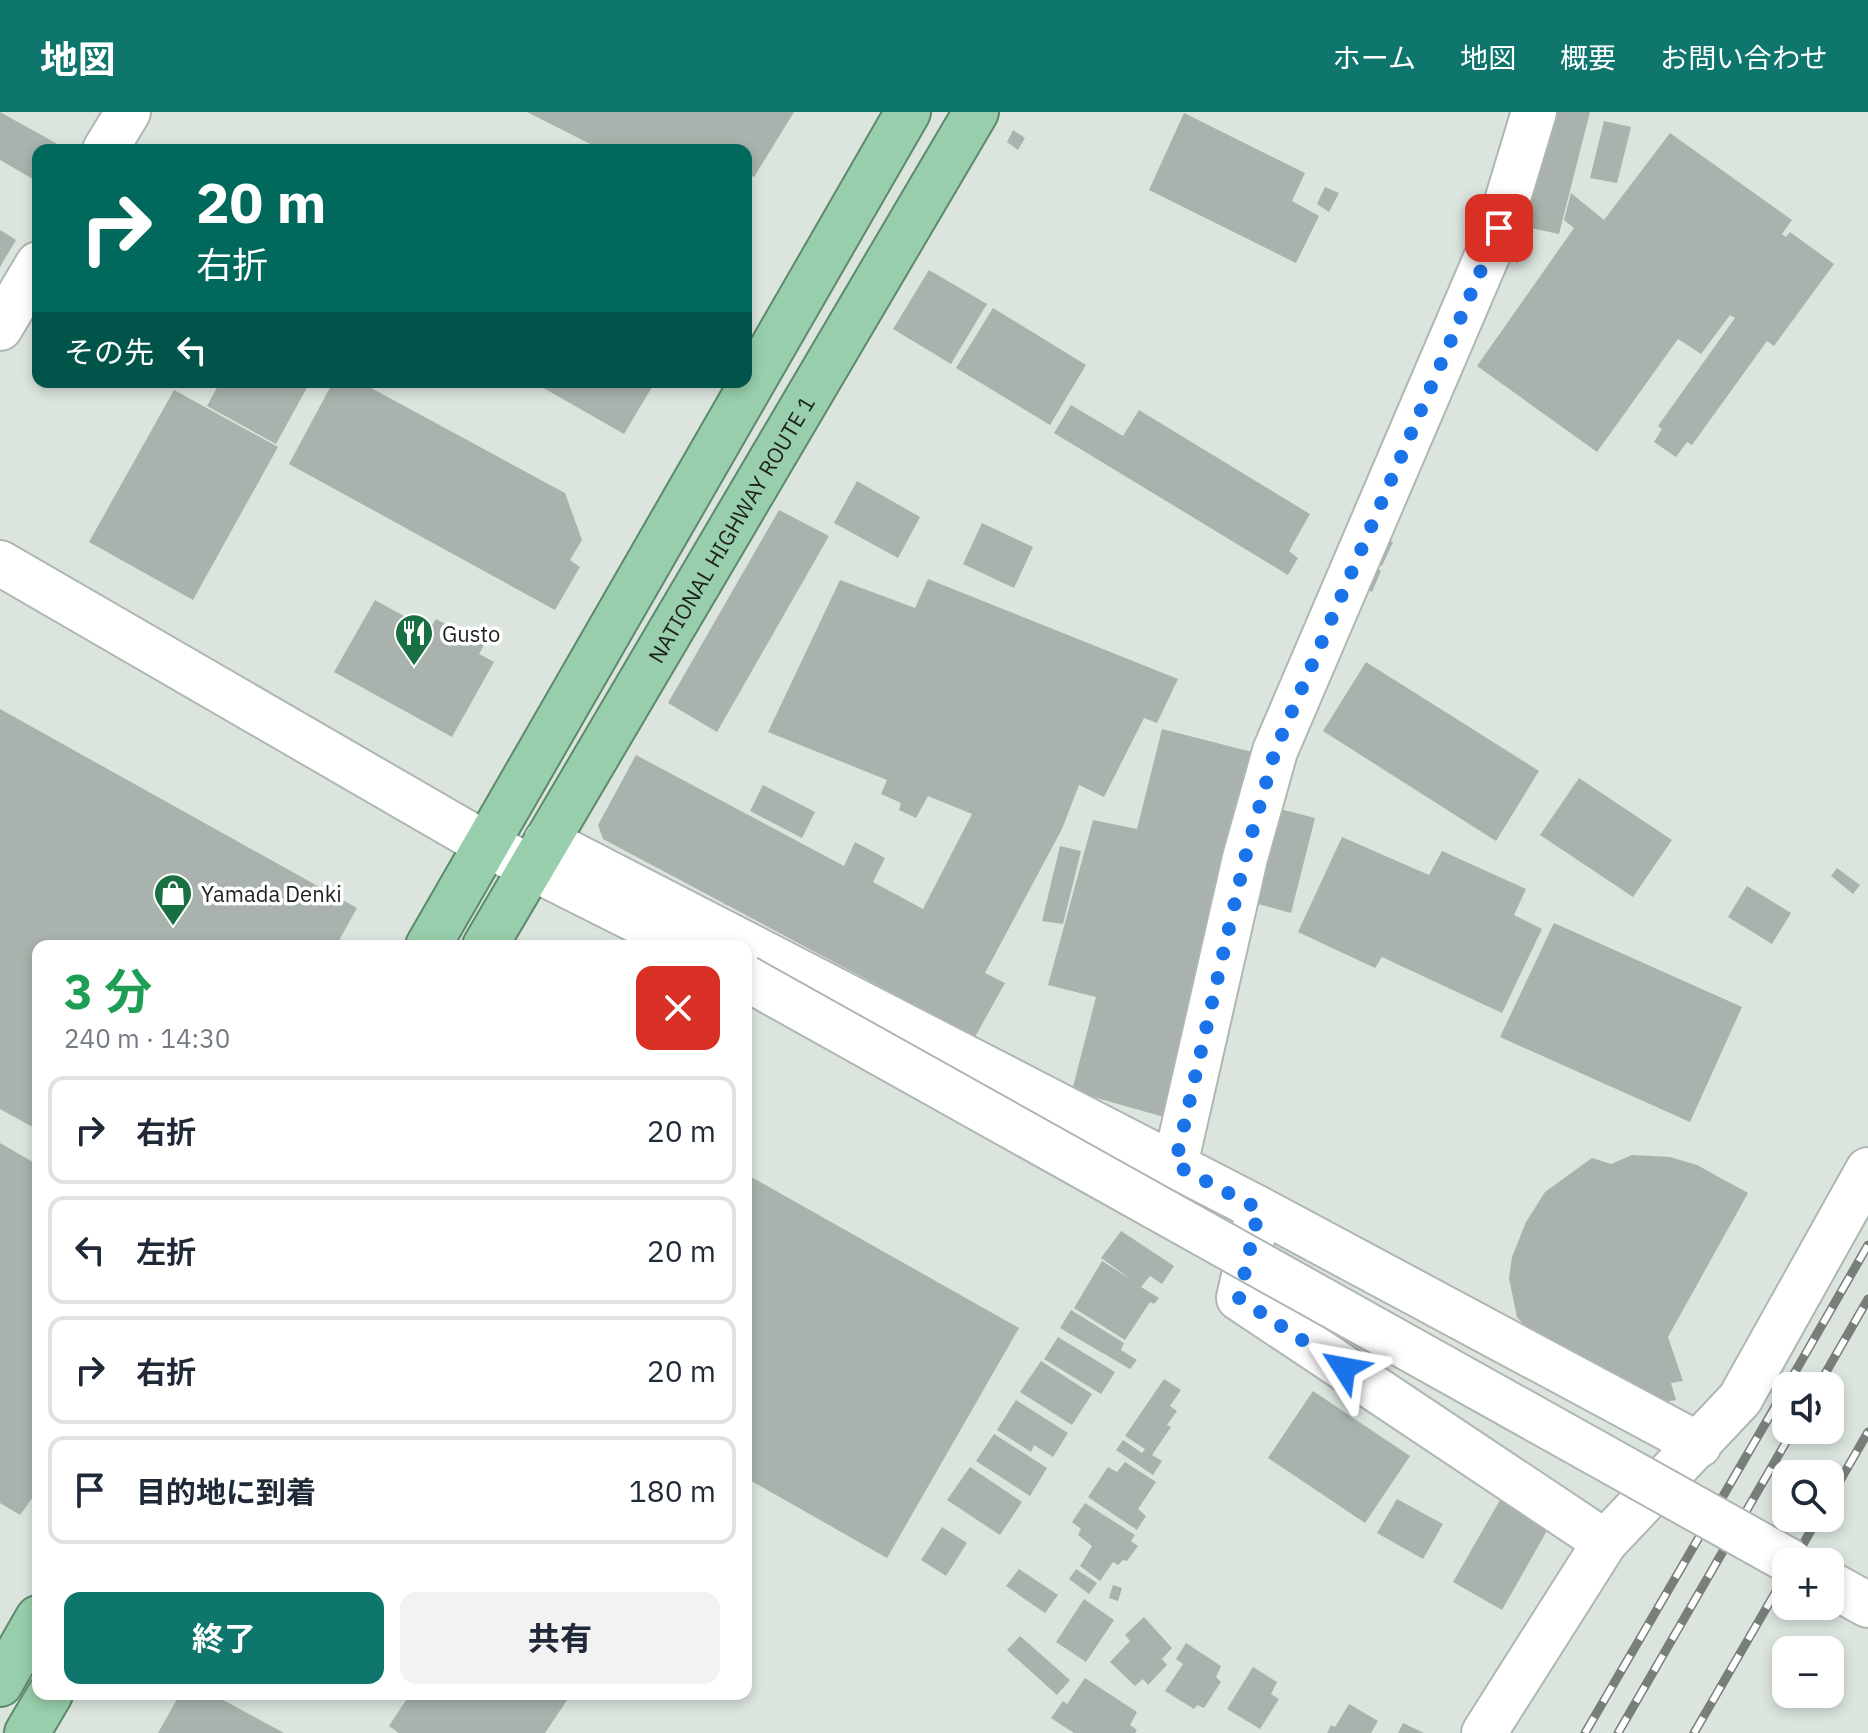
<!DOCTYPE html>
<html lang="ja">
<head>
<meta charset="utf-8">
<style>
  body { margin:0; font-family:"IBM Plex Sans","Noto Sans JP",sans-serif; background:#f2f2f3; color:#1f2937; height:100vh; display:flex; flex-direction:column; font-size:30px; white-space:nowrap }
  * { box-sizing:border-box; margin:0 }
  p { font-size:26px; color:#747a83 }
  .icon { flex:none; width:44px; height:44px; fill:none; stroke:currentColor; stroke-width:2; stroke-linecap:round; stroke-linejoin:round }
  .map { position:relative; flex:1; overflow:hidden }
  .sheet { position:absolute; left:32px; top:828px; width:720px; height:760px; display:flex; flex-direction:column; background:#fff; border-radius:16px; box-shadow:0 4px 12px #0003 }
  .sheet>* { flex:none }
  .banner { position:absolute; left:32px; top:32px; width:720px; height:244px; border-radius:16px; box-shadow:0 4px 12px #0003; background:#00695c; color:#fff; overflow:hidden }
  .controls { position:absolute; left:1772px; top:1260px; display:grid; gap:16px }
  .controls a { display:grid; place-items:center; width:72px; height:72px; border-radius:16px; background:#fff; box-shadow:0 4px 12px #0003; font-size:40px }
  .pin { position:absolute; display:grid; place-items:center; width:68px; height:68px; color:#fff; margin:-34px; border-radius:16px; box-shadow:0 4px 12px #0006 }
  .me { position:absolute; width:88px; margin:-44px; rotate:304deg; stroke-linejoin:round; filter:drop-shadow(0 0 6px #0008) }
  .turn { display:flex; align-items:center; gap:28px; height:168px; padding:0 32px; font-size:36px }
  .turn .icon { width:104px; height:104px; stroke-width:2.5 }
  .turn b { display:block; font-size:56px; line-height:68px }
  .then { display:flex; align-items:center; height:76px; padding:0 32px; background:#0003; gap:16px; font-size:30px }
  .round { display:grid; place-items:center; flex:none; width:84px; height:84px; border-radius:16px; background:#f2f2f3 }
  .summary { display:flex; align-items:center; justify-content:space-between; height:136px; padding:0 32px }
  h1 { font-size:48px; font-weight:700; line-height:60px; color:#1e9e55 }
  .primary-button { display:flex; gap:16px; margin-top:auto; padding:16px 32px }
  .primary-button a { flex:1; height:92px; border-radius:16px; background:#0f766e; color:#fff; font-size:32px; font-weight:700; line-height:92px; text-align:center }
  .primary-button a+a { background:#f2f2f3; color:#1f2937 }
  ul { padding:0; list-style:none }
  li { display:flex; align-items:center; gap:24px; height:108px; margin:0 16px 12px; padding:0 16px; border:4px solid #e0e1e3; border-radius:16px }
  li div { flex:1 }
  li b { display:block; font-size:30px }
  li em { font-style:normal }
  header { display:flex; align-items:center; gap:48px; box-sizing:border-box; height:112px; padding:0 40px; background:#0f766e; color:#fff }
  header strong { font-size:38px }
  nav { display:flex; gap:44px; margin-inline-start:auto; font-size:28px }
  .map>svg:first-child { display:block }
  .building { fill:#a9b2ac }
  .lines { fill:none; stroke-linecap:round; stroke-linejoin:round }
  .minor-casing { stroke:#aeb7b1; stroke-width:48 }
  .tertiary-casing { stroke:#aeb7b1; stroke-width:48 }
  .trunk-casing { stroke:#5d896c; stroke-width:48 }
  .minor { stroke:#fff; stroke-width:44 }
  .tertiary { stroke:#fff; stroke-width:44 }
  .trunk { stroke:#98ceab; stroke-width:44 }
  .rail-casing { stroke:#787e7a; stroke-width:9 }
  .rail { stroke:#fff; stroke-width:6; stroke-dasharray:18; stroke-linecap:butt }
  .tertiary-bridge-casing { stroke:#aeb7b1; stroke-width:48; stroke-linecap:butt }
  .tertiary-bridge { stroke:#fff; stroke-width:44 }
  .route { stroke:#1a73e8; stroke-width:14; stroke-dasharray:0 25.2 }
  .labels { text-anchor:middle; dominant-baseline:central; stroke-width:7; stroke-linejoin:round; paint-order:stroke }
  .street-label { font-size:22px; fill:#1e211f; stroke:#fff }
  .poi-label { font-size:22px; fill:#1e211f; stroke:#fff; text-anchor:start }
</style>
</head>
<body>
<header>
<strong>地図</strong>
<nav><a>ホーム</a><a>地図</a><a>概要</a><a>お問い合わせ</a></nav>
</header>
<div class="map">
<svg width="1868" height="1621" viewBox="0 0 1868 1621">
  <rect width="100%" height="100%" fill="#dbe5de"/>
  <!-- building -->
  <path class="building" d="M0 0 68 38H38V70L0 48Z
    M527 0H794L754 65 746 62V38H602Z
    M1545 0H1590L1559 122 1517 113Z
    M1184 1 1305 61 1292 89 1319 104 1296 151 1149 78Z
    M1604 9 1631 15 1617 71 1590 66Z
    M1013 18 1025 26 1018 38 1007 30Z
    M1670 21 1792 108 1782 122 1786 125 1790 120 1834 152 1774 234 1767 229 1692 333 1687 330 1676 345 1654 330 1662 317 1658 314 1735 206 1730 203 1701 242 1678 227 1597 340 1477 254 1574 116 1564 108 1571 81 1604 108Z
    M1325 75 1339 81 1329 100 1317 92Z
    M0 118 16 128 0 155Z
    M1510 130 1524 136 1518 151 1504 145Z
    M929 158 987 192 951 252 893 217Z
    M993 196 1086 253 1050 313 956 256Z
    M220 270H310L276 332 207 294Z
    M333 270H360L565 381 582 428 570 448 580 455 555 498 289 352Z
    M533 270H655L624 322Z
    M174 278 278 335 193 488 89 430Z
    M1071 293 1123 324 1139 298 1310 402 1289 439 1298 446 1288 463 1054 321Z
    M857 369 920 405 898 446 834 411Z
    M779 398 829 424 717 620 668 591Z
    M982 411 1033 435 1014 476 963 452Z
    M1382 425 1393 430 1382 454 1370 449Z
    M1369 452 1381 459 1372 480 1358 472Z
    M928 467 1178 567 1157 611 1144 606 1104 685 1079 673 1062 717 985 861 1005 871 975 925 603 727 598 713 636 643 844 754 855 730 885 746 873 770 923 797 972 702 928 684 916 706 899 698 901 691 881 682 887 668 768 620 840 468 915 496Z
    M375 488 429 518 436 507 484 533 479 542 494 550 452 625 334 560Z
    M1366 550 1539 659 1496 729 1323 619Z
    M0 597 357 796 336 834H38V1018L0 997Z
    M1162 617 1256 641 1164 1005 1072 979 1096 885 1048 873 1093 708 1137 717Z
    M1579 666 1672 728 1633 785 1540 723Z
    M763 673 815 700 802 726 750 699Z
    M1276 696 1315 706 1291 801 1251 790Z
    M1342 725 1429 763 1442 739 1526 777 1514 803 1542 817 1502 901 1382 845 1375 856 1298 820Z
    M1060 734 1081 739 1063 812 1042 809Z
    M1837 756 1860 773 1853 782 1831 764Z
    M1747 774 1791 801 1772 832 1728 805Z
    M1554 811 1742 895 1690 1010 1500 925Z
    M0 1031 38 1053V1378L20 1403 0 1391Z
    M1632 1043 1670 1045 1697 1053 1748 1081 1668 1225 1683 1269 1671 1271 1676 1288 1658 1291 1523 1212 1517 1205 1509 1166 1512 1145 1526 1110 1545 1080 1592 1046 1611 1052Z
    M746 1062 1019 1216 887 1446 746 1366Z
    M1121 1119 1174 1154 1162 1172 1150 1164 1141 1175 1159 1186 1154 1192 1150 1190 1125 1228 1074 1196 1102 1149 1132 1168 1101 1146Z
    M1071 1198 1124 1231 1121 1238 1137 1248 1130 1257 1060 1216Z
    M1058 1225 1115 1260 1101 1282 1044 1247Z
    M1041 1249 1092 1282 1072 1313 1020 1280Z
    M1164 1267 1181 1278 1170 1294 1177 1299 1167 1313 1171 1315 1152 1343 1162 1349 1153 1363 1116 1338 1123 1328 1142 1341 1145 1337 1125 1324Z
    M1313 1279 1410 1344 1365 1411 1268 1346Z
    M1016 1288 1068 1321 1053 1345 1034 1333 1031 1340 997 1318Z
    M994 1322 1047 1356 1030 1384 976 1349Z
    M1125 1350 1156 1370 1138 1397 1146 1404 1137 1418 1088 1385 1108 1355 1117 1360Z
    M970 1355 1022 1390 1000 1423 947 1388Z
    M1504 1381 1553 1408 1502 1498 1453 1470Z
    M1397 1387 1443 1412 1423 1447 1377 1421Z
    M1085 1391 1135 1423 1131 1429 1138 1434 1127 1449 1123 1448 1118 1453 1113 1450 1100 1469 1080 1454 1092 1434 1078 1423 1081 1417 1072 1410Z
    M942 1415 967 1431 946 1464 921 1448Z
    M1019 1457 1058 1483 1045 1501 1006 1474Z
    M1076 1457 1097 1471 1089 1482 1069 1467Z
    M1113 1473 1122 1476 1118 1489 1109 1486Z
    M1084 1487 1114 1508 1086 1550 1056 1530Z
    M1144 1505 1172 1536 1162 1547 1167 1553 1148 1573 1143 1567 1135 1574 1110 1550 1130 1529 1125 1523Z
    M1020 1524 1070 1568 1057 1583 1007 1538Z
    M1186 1531 1221 1554 1216 1565 1221 1570 1204 1596 1197 1593 1194 1597 1165 1579 1183 1552 1176 1547Z
    M1253 1555 1277 1570 1271 1582 1279 1587 1260 1617 1227 1597Z
    M1085 1566 1137 1600 1130 1613 1137 1618 1135 1621H1074L1051 1606 1063 1589 1067 1592Z
    M180 1582H212L284 1621H158Z
    M410 1582H571L545 1621H399L389 1614Z
    M1349 1592 1378 1609 1371 1621H1327L1331 1613 1335 1615Z
    M1403 1611 1424 1621H1398Z"/>
  <g class="lines">
    <defs>
      <path id="minor" d="M105 38 128 0
        M0 216 38 152
        M546 729 1259 1097 1699 1333
        M1175 1053 1245 746 1275 639 1499 116 1534 0
        M1256 1110 1239 1186 1605 1430
        M1484 1621 1605 1430 1740 1287 1868 1058"/>
      <path id="tertiary" d="M0 451 487 733 688 834
        M1830 1472 1868 1493"/>
      <g id="trunk">
        <path d="M428 834 908 0"/>
        <path id="s1" d="M485 834 976 0"/>
        <path d="M0 1572 38 1506"/>
        <path d="M27 1621 50 1582"/>
      </g>
    </defs>
    <!-- minor casing -->
    <use href="#minor" class="minor-casing"/>
    <!-- tertiary casing -->
    <use href="#tertiary" class="tertiary-casing"/>
    <!-- trunk casing -->
    <use href="#trunk" class="trunk-casing"/>
    <!-- minor -->
    <use href="#minor" class="minor"/>
    <!-- tertiary -->
    <use href="#tertiary" class="tertiary"/>
    <!-- trunk -->
    <use href="#trunk" class="trunk"/>
    <defs>
      <path id="rail" d="M1787 1274 1868 1133
        M1818 1274 1868 1187
        M1830 1386 1868 1320
        M1793 1450 1818 1406
        M1585 1621 1786 1276
        M1618 1621 1793 1318
        M1694 1621 1786 1462"/>
    </defs>
    <!-- rail casing -->
    <use href="#rail" class="rail-casing"/>
    <!-- rail -->
    <use href="#rail" class="rail"/>
    <defs>
      <path id="tertiary-bridge" d="M746 866 1791 1450"/>
    </defs>
    <!-- tertiary-bridge casing -->
    <use href="#tertiary-bridge" class="tertiary-bridge-casing"/>
    <!-- tertiary-bridge -->
    <use href="#tertiary-bridge" class="tertiary-bridge"/>
  </g>
  <g class="lines">
    <!-- route -->
    <path class="route" d="M1344 1256 1239 1186 1259 1097 1175 1053 1245 746 1275 639 1499 116"/>
  </g>
  <!-- icons -->
  <defs>
    <symbol id="restaurant-pin" viewBox="-11 -11 22 30"><path d="M0 17L-7.5 6A9.5 9.5 0 1 1 7.5 6Z" fill="#186f42" stroke="#fff"/><path d="M-5-6h1v4h1v-4h1v4h1v-4h1v5L-1.5 .5V6h-2V.5L-5-1ZM5-6V6H3V1.5H1.5Q1.5-4 5-6Z" fill="#fff"/></symbol>
    <symbol id="shop-pin" viewBox="-11 -11 22 30"><path d="M0 17L-7.5 6A9.5 9.5 0 1 1 7.5 6Z" fill="#186f42" stroke="#fff"/><path d="M-5-2.5h2.3a2.7 3.5 0 0 1 5.4 0H5L5.5 6h-11ZM-1.5-2.5h3a1.5 2.3 0 0 0-3 0Z" fill="#fff"/></symbol>
  </defs>
  <g fill-rule="evenodd">
    <use href="#restaurant-pin" x="392" y="499" width="44" height="60"/>
    <use href="#shop-pin" x="151" y="759" width="44" height="60"/>
  </g>
  <g class="labels">
    <!-- street labels -->
    <g class="street-label">
      <text stroke="none"><textPath href="#s1" startOffset="484">NATIONAL HIGHWAY ROUTE 1</textPath></text>
    </g>
    <!-- poi labels -->
    <g class="poi-label">
      <text x="442" y="521">Gusto</text>
      <text x="201" y="781">Yamada Denki</text>
    </g>
  </g>
</svg>
<div class="controls">
<a><svg class="icon" aria-label="sound" viewBox="0 0 24 24"><path d="M4 9h4l5-4v14l-5-4H4zM17 9q2 3 0 6"/></svg></a>
<a><svg class="icon" aria-label="search" viewBox="0 0 24 24"><circle cx="10" cy="10" r="6"/><path d="M15 15l6 6"/></svg></a>
<a>+</a>
<a>−</a>
</div>
<div class="pin" style="left:1499px;top:116px;background:#d93025"><svg class="icon" aria-label="arrive" viewBox="0 0 24 24"><path d="M6 21V4h12l-3 4 3 4H6"/></svg></div>
<svg class="me" style="left:1344px;top:1256px" viewBox="-20 -20 40 40"><path d="M0-17L14 15 0 8-14 15z" fill="#1a73e8" stroke="#fff" stroke-width="4"/></svg>
<div class="banner">
<div class="turn"><svg class="icon" aria-label="right" viewBox="0 0 24 24"><path d="M7 20v-9h11M14 6l5 5-5 5"/></svg><div><b>20 m</b>右折</div></div>
<div class="then">その先<svg class="icon" aria-label="left" viewBox="0 0 24 24"><path d="M17 20v-9H6M10 6l-5 5 5 5"/></svg></div>
</div>
<section class="sheet">
<div class="summary"><div><h1>3 分</h1><p>240 m · 14:30</p></div><a class="round" style="background:#d93025;color:#fff"><svg class="icon" aria-label="close" viewBox="0 0 24 24"><path d="M6 6l12 12M18 6L6 18"/></svg></a></div>
<ul>
<li><svg class="icon" aria-label="right" viewBox="0 0 24 24"><path d="M7 20v-9h11M14 6l5 5-5 5"/></svg><div><b>右折</b></div><em>20 m</em></li>
<li><svg class="icon" aria-label="left" viewBox="0 0 24 24"><path d="M17 20v-9H6M10 6l-5 5 5 5"/></svg><div><b>左折</b></div><em>20 m</em></li>
<li><svg class="icon" aria-label="right" viewBox="0 0 24 24"><path d="M7 20v-9h11M14 6l5 5-5 5"/></svg><div><b>右折</b></div><em>20 m</em></li>
<li><svg class="icon" aria-label="arrive" viewBox="0 0 24 24"><path d="M6 21V4h12l-3 4 3 4H6"/></svg><div><b>目的地に到着</b></div><em>180 m</em></li>
</ul>
<div class="primary-button"><a>終了</a><a>共有</a></div>
</section>
</div>
</body>
</html>
